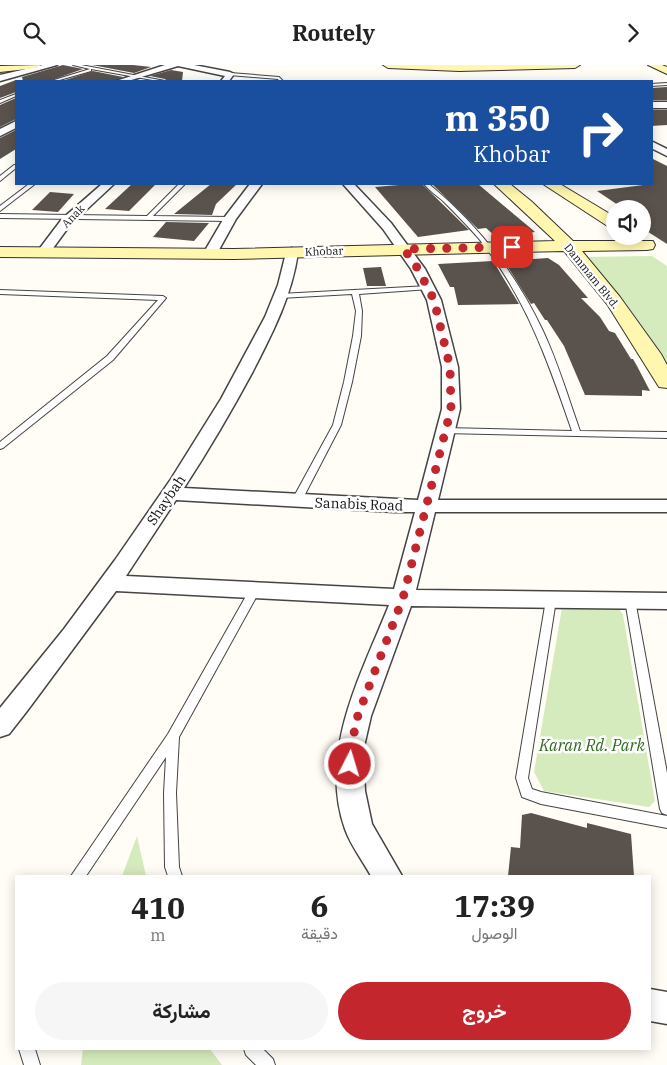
<!DOCTYPE html>
<html lang="ar">
<head>
<meta charset="utf-8">
<style>
  body { margin:0; font-family:"IBM Plex Serif",Vazirmatn,serif; background:#f6f6f6; color:#222; direction:rtl; height:100vh; display:flex; flex-direction:column; font-size:19px; white-space:nowrap }
  * { box-sizing:border-box; margin:0 }
  p { font-size:16px; color:#767676 }
  .icon { flex:none; width:28px; height:28px; fill:none; stroke:currentColor; stroke-width:2; stroke-linecap:round; stroke-linejoin:round }
  .map { position:relative; flex:1; overflow:hidden; direction:ltr }
  .panel { position:absolute; left:15px; top:810px; width:636px; height:175px; display:flex; flex-direction:column; background:#fff; border-radius:0px; box-shadow:0 2px 12px #0003; direction:rtl }
  .panel>* { flex:none }
  .guide { position:absolute; left:15px; top:15px; width:638px; height:105px; border-radius:0px; box-shadow:0 2px 12px #0003; direction:rtl; background:#1a4fa0; color:#fff; overflow:hidden }
  .fabs { position:absolute; left:606px; top:135px; display:grid; gap:10px }
  .fabs a { display:grid; place-items:center; width:45px; height:45px; border-radius:50%; background:#fff; box-shadow:0 2px 12px #0003; font-size:25px }
  .pin { position:absolute; display:grid; place-items:center; width:42px; height:42px; color:#fff; margin:-21px; border-radius:10px; box-shadow:0 2px 8px #0006 }
  .me { position:absolute; width:55px; margin:-28px; rotate:5deg; stroke-linejoin:round; filter:drop-shadow(0 0 4px #0008) }
  .turn { display:flex; align-items:center; gap:18px; height:105px; padding:0 20px; font-size:22px }
  .turn .icon { width:65px; height:65px; stroke-width:2.5 }
  .turn b { display:block; font-size:35px; line-height:42px }
  .eta { display:flex; justify-content:space-evenly; align-items:center; height:85px; text-align:center }
  .eta b { font-size:30px; font-weight:700; line-height:35px }
  .cta { display:flex; gap:10px; margin-top:auto; padding:10px 20px }
  .cta a { flex:1; height:58px; border-radius:30px; background:#c4262e; color:#fff; font-size:20px; font-weight:700; line-height:58px; text-align:center }
  .cta a+a { background:#f6f6f6; color:#222 }
  header { display:flex; justify-content:space-between; align-items:center; height:65px; padding:0 20px; background:#fff; font-size:22px; font-weight:700 }
  .map>svg:first-child { display:block }
  .green { fill:#d5ebbd }
  .building { fill:#5a524d }
  .lines { fill:none; stroke-linecap:round; stroke-linejoin:round }
  .service-casing { stroke:#444; stroke-width:2 }
  .minor-casing { stroke:#444; stroke-width:3 }
  .secondary-casing { stroke:#333; stroke-width:2 }
  .service { fill:#fff; fill-rule:evenodd }
  .minor { fill:#fff; fill-rule:evenodd }
  .secondary { fill:#fff6b0; fill-rule:evenodd }
  .route { stroke:#c4262e; stroke-width:9; stroke-dasharray:0 16.2 }
  .labels { text-anchor:middle; dominant-baseline:central; stroke-width:5; stroke-linejoin:round; paint-order:stroke }
  .far-street-label { font-size:11px; fill:#111; stroke:#fff }
  .street-label { font-size:14px; fill:#111; stroke:#fff }
  .near-park-label { font-size:16px; font-style:italic; fill:#2f6b1f; stroke:#fff }
</style>
</head>
<body>
<header><svg class="icon" aria-label="forward" viewBox="0 0 24 24"><path d="M9 5l7 7-7 7"/></svg>Routely<svg class="icon" aria-label="search" viewBox="0 0 24 24"><circle cx="10" cy="10" r="6"/><path d="M15 15l6 6"/></svg></header>
<div class="map">
<svg width="667" height="1000" viewBox="0 0 667 1000">
  <rect width="100%" height="100%" fill="#fffdf5"/>
  <!-- green -->
  <path class="green" d="M652 191 667 201V302L581 192Z
    M562 543 619 544 623 550 655 736 649 742 544 726 534 707Z
    M137 771 146 811H122Z
    M83 984H210L222 1000H81Z"/>
  <!-- building -->
  <path class="building" d="M63 0 83 4 49 16H23L22 12Z
    M92 0H133L151 2 134 8Z
    M171 5 183 7 182 16H167L165 14 150 11Z
    M93 6 123 12 114 16H62Z
    M16 15V27L0 33V21Z
    M667 22V35H651V23Z
    M16 33V54L0 62V40Z
    M651 45H667V60L651 61Z
    M16 65V84L0 94V73Z
    M651 93 667 101V179L642 163V144H624L597 126 651 119Z
    M132 119H156L129 146 105 144Z
    M211 119H237L216 139 212 150 174 149Z
    M411 119H422L469 165 418 172 375 122Z
    M432 119H478L535 167 496 172 486 163 478 164Z
    M50 127 74 129 58 147 32 145Z
    M166 157 209 158 194 176 153 172Z
    M548 193 559 200 588 233H581L600 252 609 266 615 268 631 294H633L637 301 650 326 642 325V331L585 330 564 281 547 255H545L534 238 531 239 504 196Z
    M493 196 519 239 458 240 454 222H450L438 199Z
    M381 202 386 221H367L363 203Z
    M531 748 587 763V758L631 769 634 811H508L511 782 520 783 522 750Z"/>
  <g class="lines">
    <defs>
      <path id="service" d="M73 0H81L165 16H158L91 4V6L56 16H51L90 4Z
        M230 8 279 12 283 16H279L278 14 229 10Z
        M667 18V20L651 21V19Z
        M16 29V31L0 38V35Z
        M14 100H16V103L0 116V111Z
        M29 119H35L0 146V141Z
        M179 119H185L153 151 229 152 232 154 229 156 0 153V149L147 151Z
        M424 119H429C477 159 516 208 543 266 558 298 568 332 580 366L667 367V373L443 368 442 366 446 363 572 366C548 296 526 233 480 175 468 161 456 149 443 136 437 131 429 125 424 119Z
        M428 221 430 222V224L359 229 362 246 361 271 352 317 341 360 301 437 296 440 293 439 291 437 333 360 344 317 353 271 356 246 352 229 280 233 277 231 280 229Z
        M0 225 163 231 166 233 113 295 3 383 0 384V377L107 291 158 235 0 229Z
        M254 523 259 527 179 672 176 728 179 802 182 811H168L165 802 164 728 166 692 86 811H71L168 669 250 524Z
        M551 531 555 532 556 535 528 713 532 724 541 727 667 751V763L541 739 522 732 516 713 546 535 547 532Z
        M630 531 634 532 635 535 667 708V750L662 748 660 744 625 535 626 532Z
        M19 984H35L40 1000H24Z
        M244 984H263L273 994 275 1000H256L246 990Z"/>
      <path id="minor" d="M43 0H57L0 16V10Z
        M165 0H194L230 7 234 9 229 16H221L225 11 178 1 128 16H116Z
        M651 37H667V43H651Z
        M16 56V63L0 71V64Z
        M651 76 667 84V91L651 83Z
        M102 119H114L70 160 48 190H38L37 187 62 154Z
        M250 119H262L236 154 215 192H205L203 189 224 153Z
        M343 119H354L391 158 425 204 441 235 458 302 460 344 438 435H667V447H435L416 525 667 528V544L411 541 371 651 363 686 365 726 372 759 402 811H371C363 796 351 781 345 764 318 687 361 610 389 540L116 526 27 646 9 669 0 672V643L64 564 115 495 171 414 221 334 265 252 278 220 287 184 292 183 298 187C292 231 272 269 252 308 231 347 208 386 184 423L418 435 442 344V302L427 235 411 204 383 164ZM176 435 394 447H415L394 524 126 511Z
        M650 924 667 927V959L650 956Z"/>
      <path id="secondary" d="M41 0 36 3 0 7V1Z
        M383 0H580L575 3 459 6 388 3Z
        M648 0H662L667 2V9Z
        M494 119H510L531 136 573 176H653L655 180 653 184 647 185 582 186 620 232 661 289 667 300V323L659 322 607 239 564 186 234 194 0 192V182L234 184 555 176Z
        M543 119H560L615 152V164L609 162Z"/>
    </defs>
    <!-- service casing -->
    <use href="#service" class="service-casing"/>
    <!-- minor casing -->
    <use href="#minor" class="minor-casing"/>
    <!-- secondary casing -->
    <use href="#secondary" class="secondary-casing"/>
    <!-- service -->
    <use href="#service" class="service"/>
    <!-- minor -->
    <use href="#minor" class="minor"/>
    <!-- secondary -->
    <use href="#secondary" class="secondary"/>
  </g>
  <g class="lines">
    <!-- route -->
    <path class="route" d="M350 699V686L358 650 403 533 451 344 450 302 434 235 418 204 404 184 512 182"/>
  </g>
  <g class="labels">
    <!-- far-street labels -->
    <g class="far-street-label">
      <text transform="translate(73 151) rotate(-46)">Anak</text>
      <text transform="translate(324 186) rotate(-2)">Khobar</text>
      <text transform="translate(592 211) rotate(51)">Dammam Blvd.</text>
    </g>
    <!-- street labels -->
    <g class="street-label">
      <text transform="translate(166 435) rotate(-56)">Shaybah</text>
      <text transform="translate(359 439) rotate(2)">Sanabis Road</text>
    </g>
    <!-- near-park labels -->
    <g class="near-park-label">
      <text x="592" y="680">Karan Rd. Park</text>
    </g>
  </g>
</svg>
<div class="fabs">
<a><svg class="icon" aria-label="sound" viewBox="0 0 24 24"><path d="M4 9h4l5-4v14l-5-4H4zM17 9q2 3 0 6"/></svg></a>
</div>
<div class="pin" style="left:512px;top:182px;background:#d93025"><svg class="icon" aria-label="arrive" viewBox="0 0 24 24"><path d="M6 21V4h12l-3 4 3 4H6"/></svg></div>
<svg class="me" style="left:350px;top:699px" viewBox="-20 -20 40 40"><circle r="17" fill="#c4262e" stroke="#fff" stroke-width="3"/><path d="M0-11L8 9 0 5-8 9z" fill="#fff"/></svg>
<div class="guide">
<div class="turn"><svg class="icon" aria-label="right" viewBox="0 0 24 24"><path d="M7 20v-9h11M14 6l5 5-5 5"/></svg><div><b>350 m</b>Khobar</div></div>
</div>
<section class="panel">
<div class="eta">
<div><b>17:39</b><p>الوصول</p></div>
<div><b>6</b><p>دقيقة</p></div>
<div><b>410</b><p>m</p></div>
</div>
<div class="cta"><a>خروج</a><a>مشاركة</a></div>
</section>
</div>
</body>
</html>
